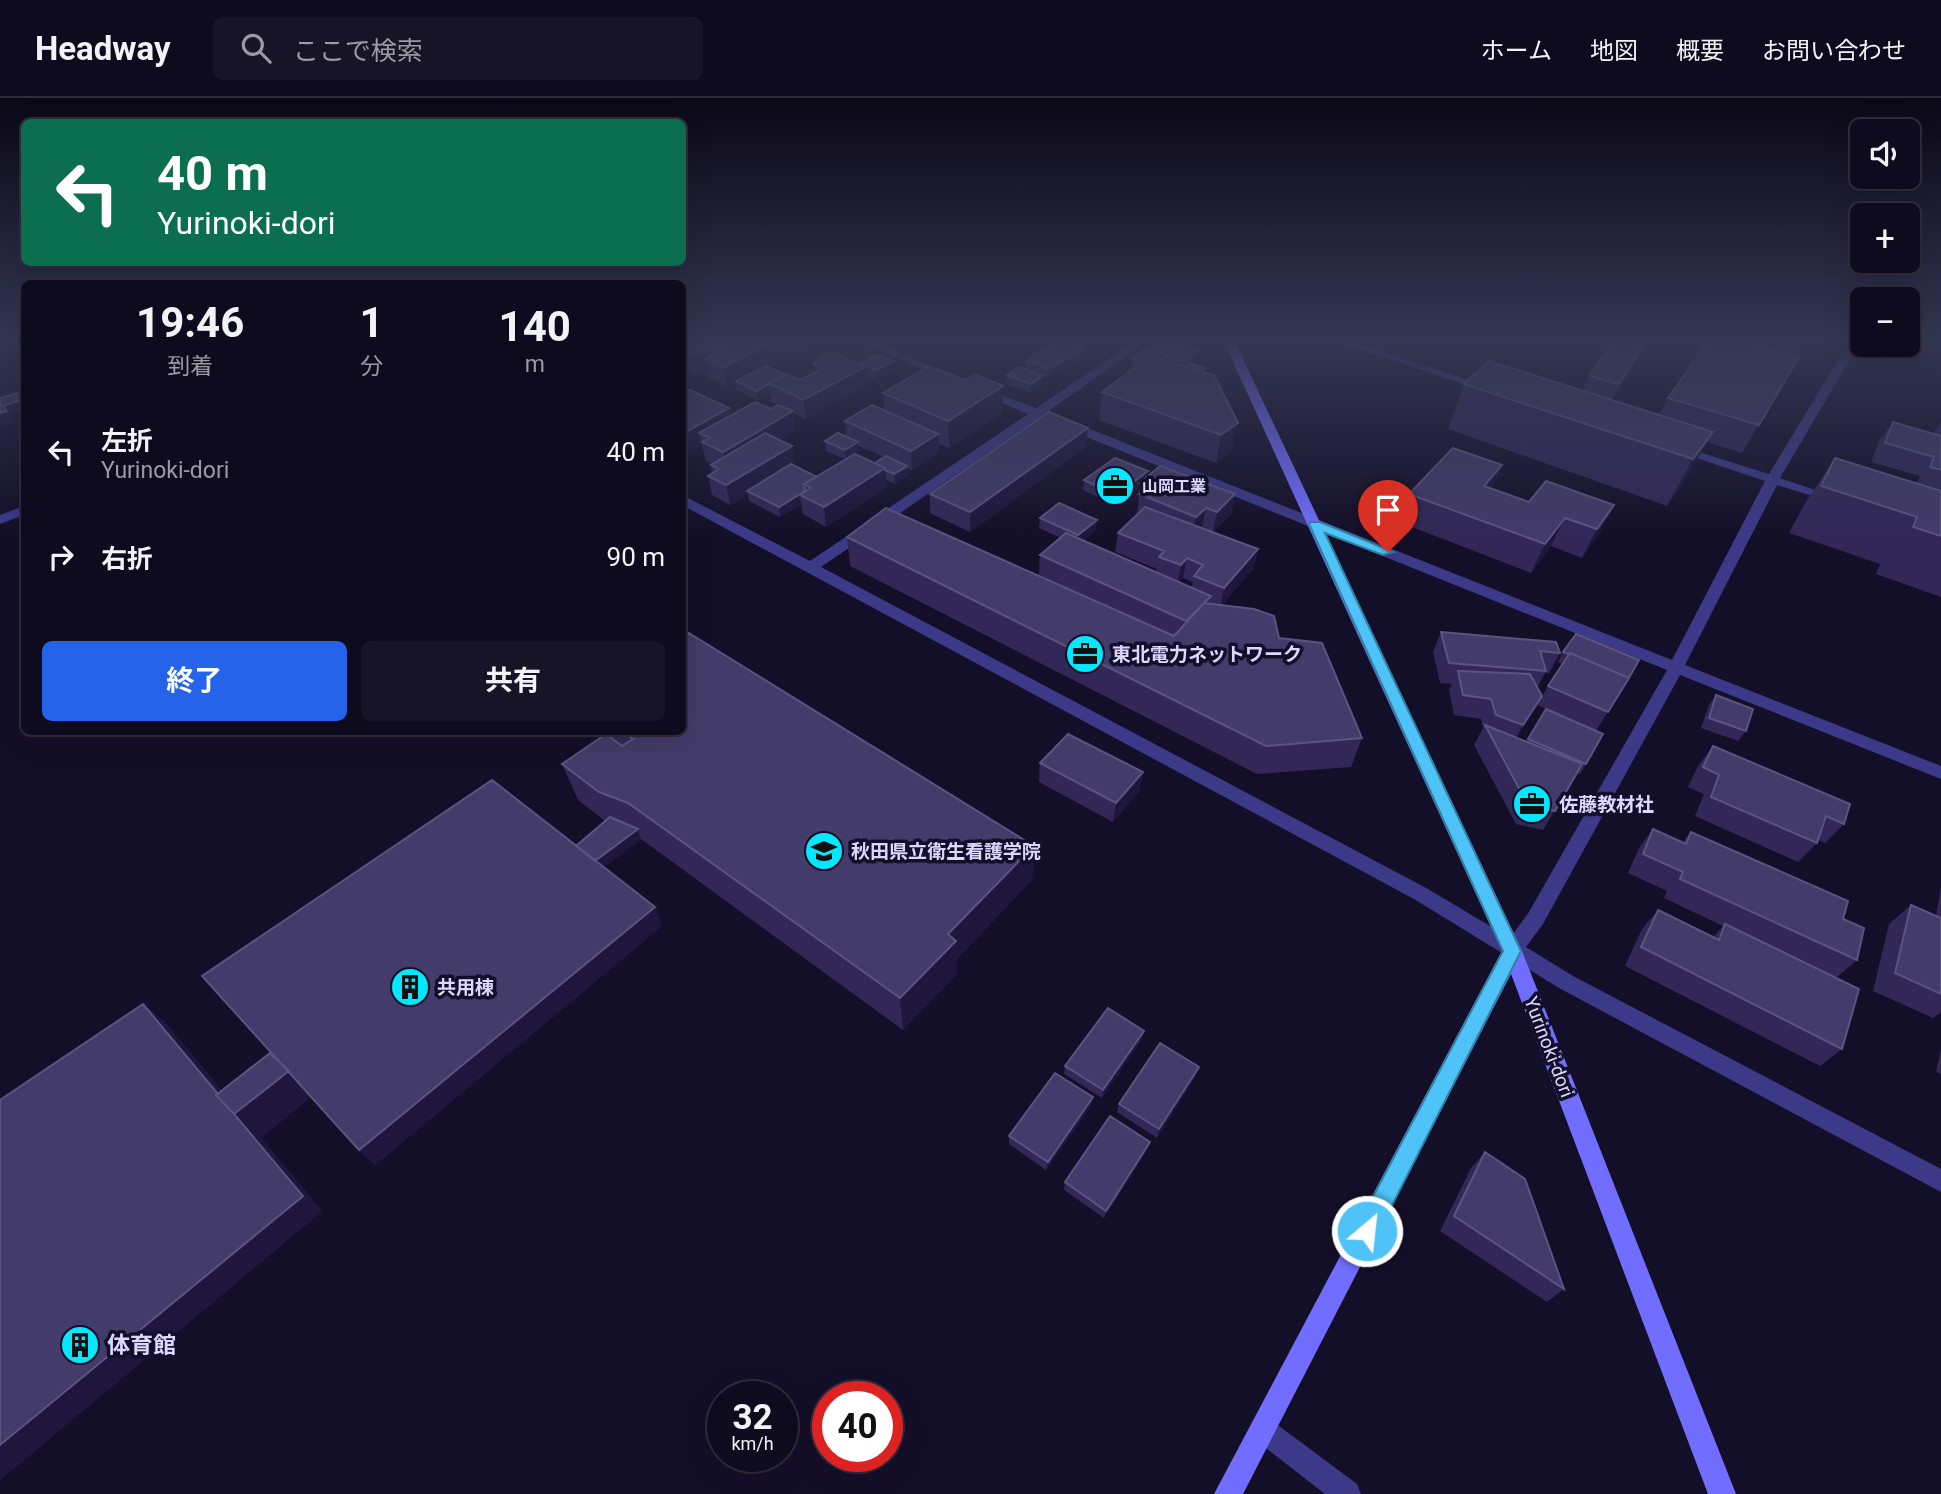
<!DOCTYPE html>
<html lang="ja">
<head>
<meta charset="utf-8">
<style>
  body { margin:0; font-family:Roboto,"Noto Sans JP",sans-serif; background:#181427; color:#f1f3f6; height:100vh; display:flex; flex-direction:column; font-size:26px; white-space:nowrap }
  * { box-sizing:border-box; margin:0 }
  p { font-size:23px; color:#9b9ba4 }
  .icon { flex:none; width:38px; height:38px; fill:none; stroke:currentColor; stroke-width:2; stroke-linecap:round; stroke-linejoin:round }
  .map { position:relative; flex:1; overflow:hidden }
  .panel { position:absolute; left:21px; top:182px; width:665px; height:455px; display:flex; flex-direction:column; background:#0f0b1e; border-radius:10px; box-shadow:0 7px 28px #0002,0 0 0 2px #2f2b3c }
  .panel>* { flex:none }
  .banner { position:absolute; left:21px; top:21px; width:665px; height:147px; border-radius:10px; box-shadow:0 7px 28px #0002,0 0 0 2px #2f2b3c; background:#0b6e4f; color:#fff; overflow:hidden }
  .controls { position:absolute; left:1850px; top:21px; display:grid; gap:14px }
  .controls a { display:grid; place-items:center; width:70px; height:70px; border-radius:10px; background:#0f0b1e; box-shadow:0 7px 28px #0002,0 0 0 2px #2f2b3c; font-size:35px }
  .speed { position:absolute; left:707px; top:1283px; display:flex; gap:14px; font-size:35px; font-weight:700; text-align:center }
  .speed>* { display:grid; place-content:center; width:91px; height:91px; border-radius:50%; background:#0f0b1e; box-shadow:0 7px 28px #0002,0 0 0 2px #2f2b3c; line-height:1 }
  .speed small { font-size:18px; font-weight:400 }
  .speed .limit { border:10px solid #d22; background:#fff; color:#111 }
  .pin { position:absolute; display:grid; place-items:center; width:60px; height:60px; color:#fff; margin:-72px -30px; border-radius:50% 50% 50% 0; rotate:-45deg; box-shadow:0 0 7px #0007 }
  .pin .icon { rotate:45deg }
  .me { position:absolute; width:77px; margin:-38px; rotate:28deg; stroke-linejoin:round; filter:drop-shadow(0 0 5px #0008) }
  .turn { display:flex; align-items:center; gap:24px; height:147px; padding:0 21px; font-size:32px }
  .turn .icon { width:91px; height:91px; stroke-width:2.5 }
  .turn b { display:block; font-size:49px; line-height:60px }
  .eta { display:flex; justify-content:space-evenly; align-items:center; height:119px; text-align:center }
  .eta b { font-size:42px; font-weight:700; line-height:49px }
  .action { display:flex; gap:14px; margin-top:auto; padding:14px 21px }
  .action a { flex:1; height:80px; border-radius:10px; background:#2563eb; color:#fff; font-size:28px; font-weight:700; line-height:80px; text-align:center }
  .action a+a { background:#181427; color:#f1f3f6 }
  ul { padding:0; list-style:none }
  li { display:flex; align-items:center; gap:21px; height:105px; padding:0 21px }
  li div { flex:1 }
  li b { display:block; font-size:26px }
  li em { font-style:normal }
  header { display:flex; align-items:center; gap:42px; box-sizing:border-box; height:98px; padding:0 35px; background:#0f0b1e; border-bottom:2px solid #2f2b3c }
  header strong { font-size:33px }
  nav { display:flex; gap:38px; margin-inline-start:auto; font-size:24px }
  .search { width:490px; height:63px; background:#181427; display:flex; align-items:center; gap:18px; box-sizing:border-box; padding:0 24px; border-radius:10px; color:#9b9ba4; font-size:26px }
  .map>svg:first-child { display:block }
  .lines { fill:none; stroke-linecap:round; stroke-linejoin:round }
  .street { fill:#3c3a88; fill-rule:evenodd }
  .secondary { fill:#716eff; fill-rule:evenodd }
  .wall { fill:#312857; fill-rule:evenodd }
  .shaded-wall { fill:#1e163c }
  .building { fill:#433b69; stroke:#5b5380; stroke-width:2 }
  .route { fill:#4fc3f7; stroke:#337fa1; stroke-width:2 }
  .labels { text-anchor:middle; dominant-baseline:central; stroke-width:7; stroke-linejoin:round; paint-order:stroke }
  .far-poi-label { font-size:16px; font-weight:bold; fill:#dbd7ff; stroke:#140f28; text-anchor:start }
  .poi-label { font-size:19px; font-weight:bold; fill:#dbd7ff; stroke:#140f28; text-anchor:start }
  .street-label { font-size:19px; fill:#dbd7ff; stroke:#140f28 }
  .near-poi-label { font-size:23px; font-weight:bold; fill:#dbd7ff; stroke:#140f28; text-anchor:start }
</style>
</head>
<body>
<header>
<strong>Headway</strong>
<div class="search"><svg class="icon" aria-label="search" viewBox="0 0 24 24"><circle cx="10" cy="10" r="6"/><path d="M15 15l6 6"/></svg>ここで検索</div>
<nav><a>ホーム</a><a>地図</a><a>概要</a><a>お問い合わせ</a></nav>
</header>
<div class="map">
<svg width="1941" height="1396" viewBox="0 0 1941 1396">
  <rect width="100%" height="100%" fill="#140f28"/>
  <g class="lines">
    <!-- street -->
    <path class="street" d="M861 244H876L953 278 943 280Z
      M1134 244H1147L1047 314 1672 562 1765 383 1673 352 1683 349 1769 376 1849 244H1860L1780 380 1839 400 1832 404 1777 387 1685 567 1941 668V681L1680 577 1543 826 1526 849 1573 878 1941 1071V1094L1559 890 1414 801 682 407V397L810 463 1028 316 978 295V291H986L1036 310ZM1039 320 1667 572 1529 814 1510 840 1428 791 821 469Z
      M1337 244H1354L1495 291 1485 293Z
      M24 408V417L0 426V417Z
      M1262 1318 1271 1322 1357 1386 1361 1396H1325L1253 1340 1249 1331 1253 1322Z"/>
    <!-- secondary -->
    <path class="secondary" d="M1224 244H1235L1522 853 1736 1396H1708L1511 876 1243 1396H1214L1502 853Z"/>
  </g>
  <!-- wall -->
  <path class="wall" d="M682 244H809V246L767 268 800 282 814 275 813 265 860 267 893 263V272L876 282 865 277 866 288 806 321 793 315 795 332 779 342 792 348 794 367 793 368 817 379 845 361 826 353 825 343 846 339 845 323 884 312 883 295 1002 315 949 350 939 346V355L912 373 907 370 908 378 895 386 886 382 887 389 826 429 803 416 801 406 780 419 749 403 748 396 730 407 712 397 708 378 712 375 711 367 712 366 706 363 702 347 682 358V297L731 317 771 311 778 307 771 304 770 296 757 302 737 292 736 284 726 288 709 280 707 270 697 276 682 269ZM859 348 884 359 875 365 856 356 859 354Z
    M1158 244H1195L1194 250 1193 251 1196 262 1192 266 1204 274 1232 352 1216 365 1099 322 1102 294 1133 271H1131L1132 261 1152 252V248Z
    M1708 244H1803L1795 258 1799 259 1742 355 1707 344 1686 380 1667 408 1448 331 1464 286 1583 293 1589 278 1637 262 1612 302 1659 317 1668 300Z
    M1084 258 1047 280 1043 278V287L1031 295 1006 286 1007 277 1026 271 1027 262Z
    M1893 324 1934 336 1937 330 1941 324V499L1876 476 1880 466 1789 435 1804 407 1835 360 1917 385 1920 378 1871 364 1879 343Z
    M1086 349 970 434 930 415V396Z
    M1502 367 1492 390 1529 404 1614 407 1599 435 1582 460 1551 448 1531 475 1399 424 1409 396Z
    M1147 379 1235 396 1231 416 1213 434 1202 429 1201 430 1258 451 1253 471 1222 507 1279 540 1362 640 1351 669 1257 676 850 468 847 439 1085 498 1039 477 1040 457 1061 440 1039 430 1040 420 1096 432 1083 443 1156 475 1157 471 1115 454 1118 435 1137 416 1140 388 1115 407 1083 392 1084 382ZM1183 480 1193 484 1191 490 1179 485Z
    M1441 534 1560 555 1549 575H1545L1537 590 1542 598 1516 640 1526 644 1546 611 1537 607 1548 588 1562 566 1558 564 1563 554 1628 581 1596 633 1586 666 1580 676 1577 675 1543 732 1516 726 1474 647 1483 630 1481 621 1454 617 1449 592 1452 586 1440 585 1433 554Z
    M1716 597 1746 633 1738 643 1701 630 1709 607Z
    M604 634H682L1034 748 1032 782 957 861V876L903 932 641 741 604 769 655 809 662 828 375 1067 359 1052 311 999 262 1039 256 1034 322 1113 0 1382V1002L143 906 164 923 222 993 282 966 576 748 605 723 578 702 562 666 605 637Z
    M1713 648 1844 726 1825 745 1818 742 1817 745 1798 764 1695 718 1704 696 1688 689 1698 668Z
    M1040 665 1143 674 1139 693 1113 724 1039 684Z
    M1653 731 1683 744 1691 734 1843 821 1857 862 1836 880 1842 951 1820 968 1625 868 1642 831 1658 812 1713 839 1723 828 1664 800 1667 793 1628 775 1639 750Z
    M1941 789V914L1933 920 1873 893 1889 826 1911 807 1936 818Z
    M1142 941 1102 1000 1064 976 1065 968Z
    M1941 951V976L1936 974Z
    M1196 977 1157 1040 1117 1014 1119 1006Z
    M1091 1008 1046 1072 1009 1046V1038Z
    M1150 1044 1147 1052 1104 1120 1064 1092 1065 1084Z
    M1485 1054 1564 1191 1547 1204 1440 1133 1471 1070Z"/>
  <!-- shaded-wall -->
  <path class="shaded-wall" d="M719 244H758L719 255 712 252 715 266 706 261 707 270 697 276 693 257Z
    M775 244H809V246L726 288 723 270Z
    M1195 244 1194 250 1189 254 1191 245Z
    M1646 244 1637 262 1609 305 1619 286Z
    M1084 249V258L1047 280 1048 271Z
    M1198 253 1196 262 1187 270 1188 260Z
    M893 263V272L876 282V272Z
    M865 269 866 288 806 321 803 302Z
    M1043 278V287L1031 295V286Z
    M768 286 770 296 757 302 756 293Z
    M1003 288 1002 315 949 350 948 323Z
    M24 301V313L10 317 3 308Z
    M729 310 733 329 699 335 702 347 682 358V336Z
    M7 313 14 323 0 327V315Z
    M793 313 795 332 727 373 723 354Z
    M1238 325 1232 352 1216 365 1221 337Z
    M1088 330 1086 349 970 434V414Z
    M1713 334 1686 380 1667 408 1693 361Z
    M938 336 939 355 912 373 911 353Z
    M858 344 859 354 846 362 845 352Z
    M792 348 794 367 750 395 747 393 748 396 730 407 726 387Z
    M1502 367 1490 395 1484 388Z
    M907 368 908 378 895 386 894 376Z
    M885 370 887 389 826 429 824 409Z
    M1148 373 1146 383 1140 385V388L1115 407 1116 397Z
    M805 393 806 400 800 397 801 406 780 419 779 409Z
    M1235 396 1231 416 1213 434 1217 414Z
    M1614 407 1599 435 1582 460 1597 431Z
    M1206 410 1202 429 1192 438 1196 419Z
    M1565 420 1551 448 1531 475 1545 446Z
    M1097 422 1096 432 1077 447 1078 437Z
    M1258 451 1253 471 1220 510 1224 490Z
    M1187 460 1183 480 1177 487 1181 467Z
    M1542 598 1531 618 1512 647 1523 627Z
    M1143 674 1139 693 1113 724 1116 705Z
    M638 731 641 741 596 775 591 766Z
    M1034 748 1032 782 957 861V876L903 932 900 900 948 836Z
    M655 809 662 828 375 1067 359 1052Z
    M143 906 164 923 238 1013 289 973 314 997 262 1039 256 1034 322 1113 0 1382V1347Z
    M1144 933 1142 941 1102 1000 1103 992Z
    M1199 969 1196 977 1157 1040 1159 1031Z
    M1093 999 1091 1008 1046 1072 1048 1064Z
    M1150 1044 1147 1052 1104 1120 1106 1113Z"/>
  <!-- building -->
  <path class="building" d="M685 244H719L693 257 682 252V245Z
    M729 244H775L723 270 706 261 719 255 712 252Z
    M1057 244H1072L1084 249 1048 271 1027 262Z
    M1158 244H1171L1198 253 1188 260 1152 248Z
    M1613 244H1646L1619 286 1589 278Z
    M1708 244H1744L1799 259 1759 327 1668 300Z
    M1747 244H1768L1765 249Z
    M1147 250 1205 270 1201 273 1150 258 1141 265 1132 261Z
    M832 255 865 269 803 302 768 285 787 276 800 282 824 270 813 265Z
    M877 256 893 263 876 272 859 266Z
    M1150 258 1214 277 1238 325 1221 337 1102 294Z
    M1489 263 1713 334 1693 361 1464 286Z
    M766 268 786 277 756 293 736 283Z
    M929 268 965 282 975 276 1003 288 948 323 883 295Z
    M1019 269 1043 278 1031 286 1007 277Z
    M690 292 729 310 682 336V297Z
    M24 293V301L3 308 7 313 0 315V300Z
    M755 304 771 311 778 307 793 313 723 354 702 344 710 340 699 335Z
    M872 307 938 336 911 353 845 323Z
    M1049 314 1088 330 970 414 930 396Z
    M1893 324 1941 338V372L1930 369 1934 359 1885 345Z
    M765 335 792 348 726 387 708 378 719 371 711 367Z
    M838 335 858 344 845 352 825 343Z
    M1453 350 1502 367 1484 388 1529 404 1546 383 1614 407 1597 431 1565 420 1545 446 1409 396Z
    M855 356 885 370 824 409 800 397 811 390 804 386Z
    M886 358 907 368 894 376 885 372V370L875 365Z
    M1115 360 1148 373 1116 397 1084 382Z
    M1835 360 1941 393V438L1913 429 1917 419 1821 388Z
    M791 366 817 379 804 386 805 393 779 409 747 393Z
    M1160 368 1235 396 1217 414 1206 410 1196 419 1139 396 1149 388 1140 385Z
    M1059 405 1097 422 1078 437 1040 420Z
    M1145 409 1258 451 1224 490 1194 478 1203 467 1187 460 1181 467 1159 459 1164 453 1118 435Z
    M886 410 1174 538 1204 505 1254 511 1274 518 1279 540 1322 545 1362 640 1266 648 847 439Z
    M1066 435 1211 498 1186 523 1040 457Z
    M1441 534 1556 544 1560 555 1540 553 1546 573 1449 565Z
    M689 535 1034 748 948 836 956 843 900 900 628 705 599 694 562 666 606 636 622 648 633 641 623 634H682V539Z
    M1576 536 1639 562 1629 580 1570 555 1569 556 1563 554Z
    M1570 555 1629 580 1608 614 1548 588Z
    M1458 573 1530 576 1542 598 1523 627 1496 617 1491 601 1463 597Z
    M1716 597 1753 611 1746 633 1709 620Z
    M1546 611 1603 636 1586 666 1528 641Z
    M1485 627 1582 666 1555 713 1528 707Z
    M1068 636 1143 674 1116 705 1040 665Z
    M1713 648 1850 706 1844 726 1826 718 1817 745 1711 699 1719 677 1703 669Z
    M492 682 655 809 359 1052 202 878Z
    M610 719 638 731 595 763 576 748Z
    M1653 731 1686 746 1691 734 1848 803 1843 821 1864 830 1857 862 1680 781 1683 774 1643 756Z
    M1911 807 1941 820V896L1895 875Z
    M1658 812 1719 842 1725 826 1859 891 1842 951 1641 849Z
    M143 906 218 996 216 997 234 1016 303 1098 0 1347V1002Z
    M1108 910 1144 933 1103 992 1065 968Z
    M1160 945 1199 969 1159 1031 1119 1006Z
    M270 955 289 973 234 1016 216 997Z
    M1055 975 1093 999 1048 1064 1009 1038Z
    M1110 1018 1150 1044 1106 1113 1065 1084Z
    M1485 1054 1525 1081 1564 1191 1454 1118Z"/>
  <!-- sky -->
  <linearGradient id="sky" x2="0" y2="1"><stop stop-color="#0b0816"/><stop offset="0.55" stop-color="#343753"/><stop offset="1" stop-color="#343753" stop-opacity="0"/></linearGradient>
  <rect width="1941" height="440" fill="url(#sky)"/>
  <!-- route -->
  <path class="route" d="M1311 424H1320L1394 454 1383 457 1325 435 1521 853 1375 1141 1367 1144 1359 1141 1356 1133 1359 1125 1503 853 1309 426Z"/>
  <!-- icons -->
  <defs>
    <symbol id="office-disc" viewBox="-11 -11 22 22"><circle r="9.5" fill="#03e7ff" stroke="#140f28"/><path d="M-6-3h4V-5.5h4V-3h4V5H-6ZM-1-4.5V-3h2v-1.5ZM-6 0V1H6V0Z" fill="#111"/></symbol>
    <symbol id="school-disc" viewBox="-11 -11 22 22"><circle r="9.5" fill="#03e7ff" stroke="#140f28"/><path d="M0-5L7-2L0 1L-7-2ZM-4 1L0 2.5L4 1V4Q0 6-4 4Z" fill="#111"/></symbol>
    <symbol id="building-disc" viewBox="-11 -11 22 22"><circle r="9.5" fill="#03e7ff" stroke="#140f28"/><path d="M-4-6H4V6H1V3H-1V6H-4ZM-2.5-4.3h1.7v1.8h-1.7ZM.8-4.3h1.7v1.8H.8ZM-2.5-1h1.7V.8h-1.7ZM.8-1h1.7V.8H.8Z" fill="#111"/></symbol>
  </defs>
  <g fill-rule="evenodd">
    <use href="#office-disc" x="1093" y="366" width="44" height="44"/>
    <use href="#office-disc" x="1063" y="534" width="44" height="44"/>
    <use href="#office-disc" x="1510" y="684" width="44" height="44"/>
    <use href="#school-disc" x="802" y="731" width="44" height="44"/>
    <use href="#building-disc" x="388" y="867" width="44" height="44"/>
    <use href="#building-disc" x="58" y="1225" width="44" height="44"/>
  </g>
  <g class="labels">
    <!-- far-poi labels -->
    <g class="far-poi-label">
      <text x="1142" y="388">山岡工業</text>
    </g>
    <!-- poi labels -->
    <g class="poi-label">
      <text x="1112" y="556">東北電力ネットワーク</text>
      <text x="1559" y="706">佐藤教材社</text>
      <text x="851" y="753">秋田県立衛生看護学院</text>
      <text x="437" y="889">共用棟</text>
    </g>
    <!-- street labels -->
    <g class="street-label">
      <text transform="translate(1549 949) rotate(69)">Yurinoki-dori</text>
    </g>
    <!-- near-poi labels -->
    <g class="near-poi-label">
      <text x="107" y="1247">体育館</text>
    </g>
  </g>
</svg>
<div class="controls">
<a><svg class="icon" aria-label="sound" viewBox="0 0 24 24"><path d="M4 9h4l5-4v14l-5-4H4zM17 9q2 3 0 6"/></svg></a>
<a>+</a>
<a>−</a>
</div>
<div class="speed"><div>32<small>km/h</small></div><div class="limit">40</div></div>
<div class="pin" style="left:1388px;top:454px;background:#d93025"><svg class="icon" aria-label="arrive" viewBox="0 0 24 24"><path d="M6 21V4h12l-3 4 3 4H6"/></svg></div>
<svg class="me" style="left:1367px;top:1133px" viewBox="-20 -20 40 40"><circle r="17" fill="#4fc3f7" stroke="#fff" stroke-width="3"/><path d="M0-11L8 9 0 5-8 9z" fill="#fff"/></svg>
<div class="banner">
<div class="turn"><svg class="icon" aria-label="left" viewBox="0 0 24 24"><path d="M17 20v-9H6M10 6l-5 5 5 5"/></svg><div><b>40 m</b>Yurinoki-dori</div></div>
</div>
<section class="panel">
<div class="eta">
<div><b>19:46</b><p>到着</p></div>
<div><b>1</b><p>分</p></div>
<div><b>140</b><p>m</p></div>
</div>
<ul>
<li><svg class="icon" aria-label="left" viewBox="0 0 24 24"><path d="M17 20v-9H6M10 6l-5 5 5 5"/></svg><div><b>左折</b><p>Yurinoki-dori</p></div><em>40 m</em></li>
<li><svg class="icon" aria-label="right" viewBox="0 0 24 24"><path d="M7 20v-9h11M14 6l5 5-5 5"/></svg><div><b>右折</b></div><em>90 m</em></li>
</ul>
<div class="action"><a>終了</a><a>共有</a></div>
</section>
</div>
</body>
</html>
